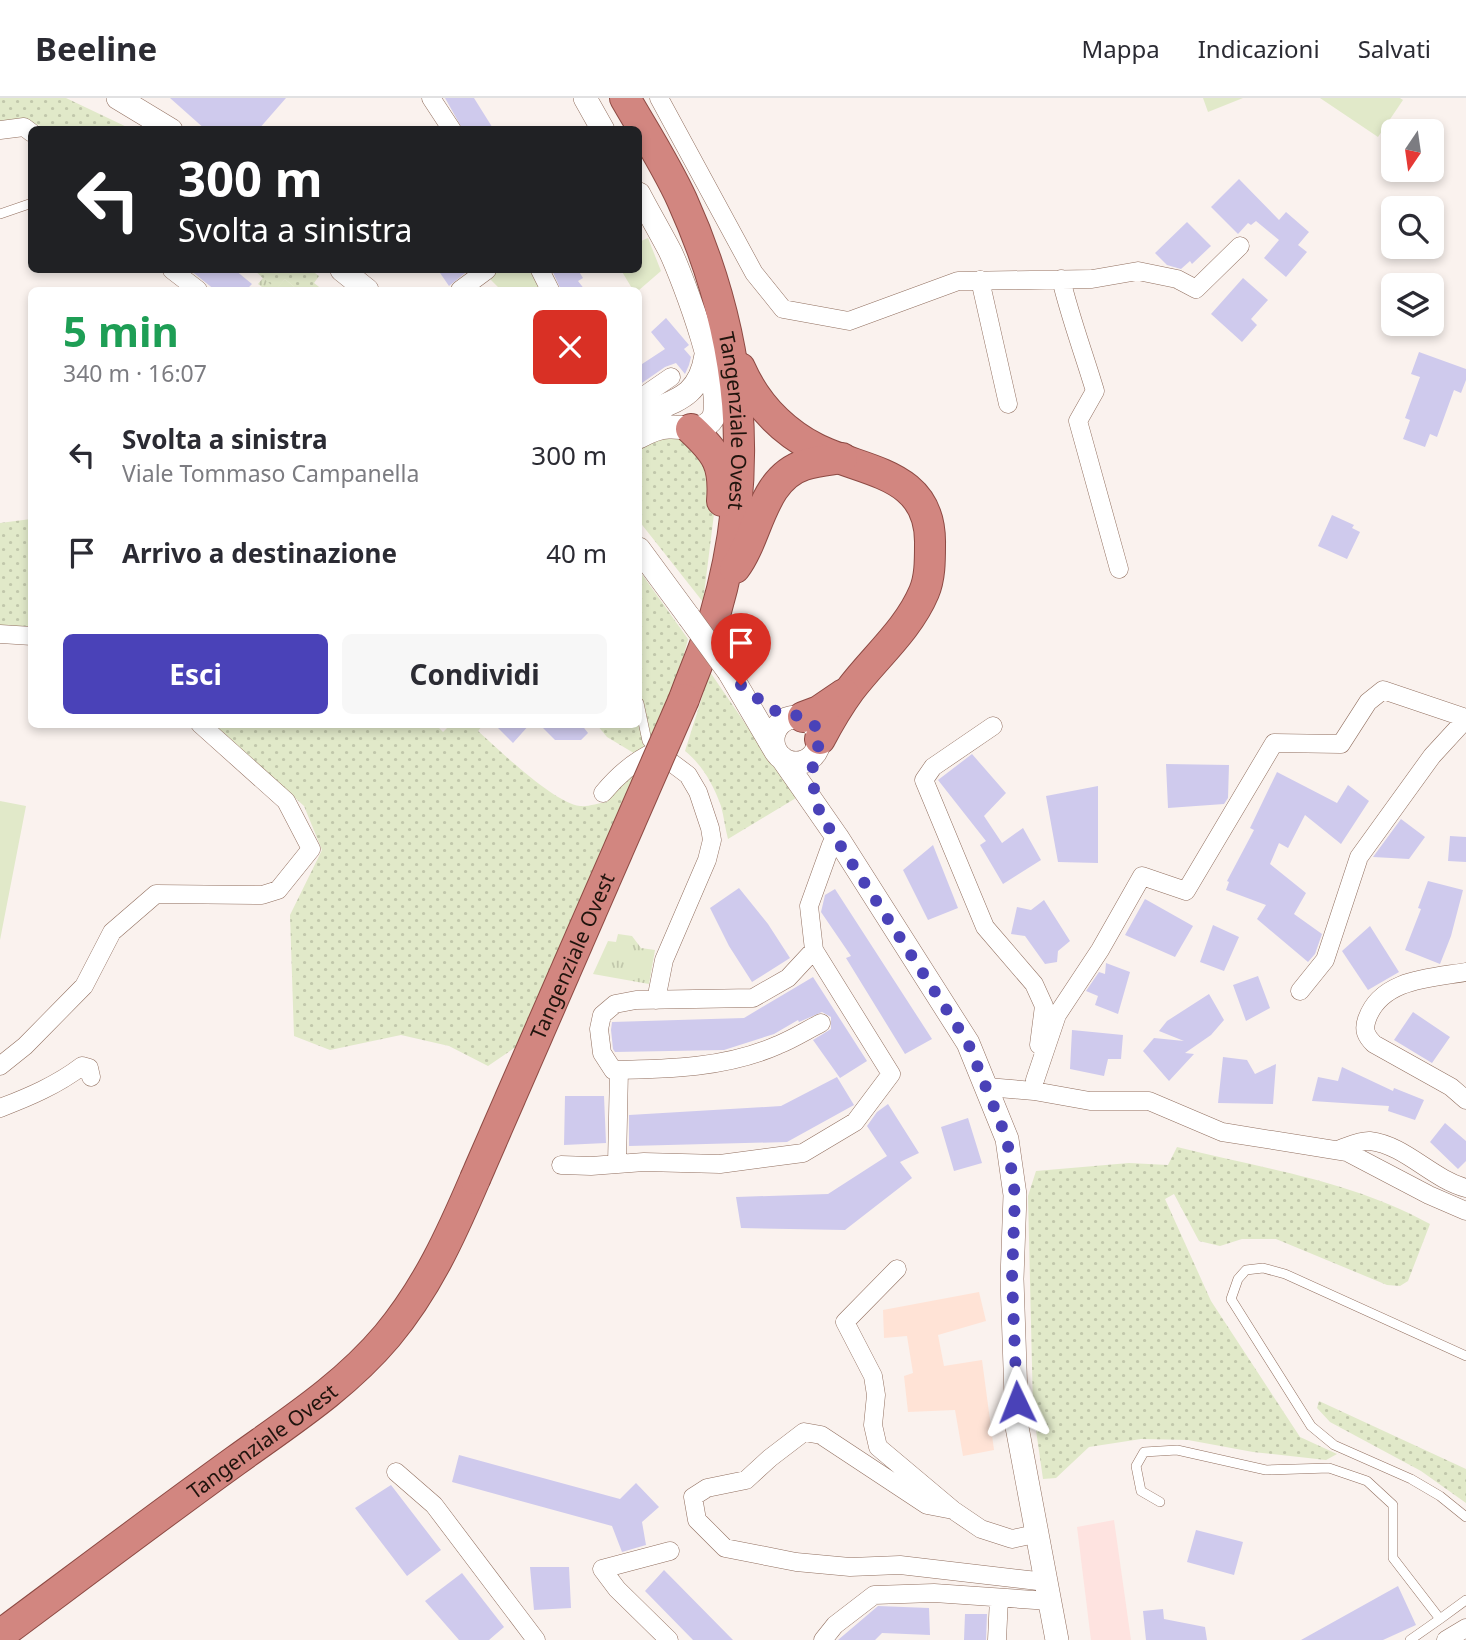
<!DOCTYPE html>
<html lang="it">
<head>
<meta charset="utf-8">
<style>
  body { margin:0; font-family:"Noto Sans",sans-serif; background:#f7f7f7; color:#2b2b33; height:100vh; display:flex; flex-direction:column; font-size:26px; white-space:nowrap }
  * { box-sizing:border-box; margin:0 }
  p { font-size:23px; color:#7c7c81 }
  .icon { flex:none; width:38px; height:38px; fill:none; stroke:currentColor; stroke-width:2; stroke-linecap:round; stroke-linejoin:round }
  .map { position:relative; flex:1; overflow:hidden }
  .sheet { position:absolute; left:28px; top:189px; width:614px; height:441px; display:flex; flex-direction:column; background:#fff; border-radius:10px; box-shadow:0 4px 10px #0003 }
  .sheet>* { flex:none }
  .banner { position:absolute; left:28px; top:28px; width:614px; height:147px; border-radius:10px; box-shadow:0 4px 10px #0003; background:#202124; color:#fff; overflow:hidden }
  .needle { width:46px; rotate:193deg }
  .tools { position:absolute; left:1381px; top:21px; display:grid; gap:14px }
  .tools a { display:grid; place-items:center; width:63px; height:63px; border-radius:10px; background:#fff; box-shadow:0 4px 10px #0003; font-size:35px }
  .pin { position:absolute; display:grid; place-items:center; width:60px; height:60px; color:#fff; margin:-72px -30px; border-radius:50% 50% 50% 0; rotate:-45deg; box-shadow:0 0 7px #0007 }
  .pin .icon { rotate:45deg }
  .me { position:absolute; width:77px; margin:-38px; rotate:358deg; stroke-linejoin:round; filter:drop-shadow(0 0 5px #0008) }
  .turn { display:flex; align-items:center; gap:24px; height:147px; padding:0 35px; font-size:32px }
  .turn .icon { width:91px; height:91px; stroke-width:2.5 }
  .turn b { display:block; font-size:49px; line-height:60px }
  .round { display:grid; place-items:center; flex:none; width:74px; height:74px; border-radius:10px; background:#f7f7f7 }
  .headline { display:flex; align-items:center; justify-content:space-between; height:119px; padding:0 35px }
  h1 { font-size:42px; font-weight:700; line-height:52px; color:#1e9e55 }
  .cta { display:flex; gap:14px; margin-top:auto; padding:14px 35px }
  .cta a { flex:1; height:80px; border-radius:10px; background:#4a42b8; color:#fff; font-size:28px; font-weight:700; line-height:80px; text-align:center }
  .cta a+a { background:#f7f7f7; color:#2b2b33 }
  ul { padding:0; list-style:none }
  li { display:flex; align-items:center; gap:21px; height:98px; padding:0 35px }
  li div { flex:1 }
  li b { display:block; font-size:26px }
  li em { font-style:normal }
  header { display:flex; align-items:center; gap:42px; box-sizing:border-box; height:98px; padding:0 35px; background:#fff; border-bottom:2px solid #e1e1e2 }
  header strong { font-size:33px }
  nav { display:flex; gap:38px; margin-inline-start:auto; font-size:24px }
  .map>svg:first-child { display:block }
  .built { fill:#ffe3d6 }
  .medical { fill:#fee3e0 }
  .grass { fill:url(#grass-dots) }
  .park { fill:url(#park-tufts) }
  .garden { fill:#e1e9c9 }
  .building { fill:#cfcaed }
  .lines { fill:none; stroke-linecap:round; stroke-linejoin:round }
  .service-casing { stroke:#916f5f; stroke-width:10 }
  .minor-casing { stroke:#916f5f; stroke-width:19 }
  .tertiary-casing { stroke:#916f5f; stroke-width:24 }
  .trunk-casing { stroke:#8d4a43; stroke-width:32 }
  .service { stroke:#fff; stroke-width:9 }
  .minor { stroke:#fff; stroke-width:18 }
  .tertiary { stroke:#fff; stroke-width:23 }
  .trunk { stroke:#d28680; stroke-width:30 }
  .tertiary-bridge-casing { stroke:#916f5f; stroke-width:24; stroke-linecap:butt }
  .trunk-bridge-casing { stroke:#8d4a43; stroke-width:32; stroke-linecap:butt }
  .tertiary-bridge { stroke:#fff; stroke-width:23 }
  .trunk-bridge { stroke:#d28680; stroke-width:30 }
  .route { stroke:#4a42b8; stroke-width:12; stroke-dasharray:0 21.6 }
  .labels { text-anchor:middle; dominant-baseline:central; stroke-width:6; stroke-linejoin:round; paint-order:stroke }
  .street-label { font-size:21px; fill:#20140d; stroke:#fff }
</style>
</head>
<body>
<header>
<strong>Beeline</strong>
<nav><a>Mappa</a><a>Indicazioni</a><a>Salvati</a></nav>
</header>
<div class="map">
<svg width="1466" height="1542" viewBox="0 0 1466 1542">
  <defs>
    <pattern id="grass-dots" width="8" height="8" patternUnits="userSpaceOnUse" patternTransform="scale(1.75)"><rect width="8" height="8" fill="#e1e9c9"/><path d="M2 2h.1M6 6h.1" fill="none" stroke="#c1c7ab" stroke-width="1.8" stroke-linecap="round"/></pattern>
    <pattern id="park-tufts" width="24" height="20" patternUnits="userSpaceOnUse" patternTransform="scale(1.75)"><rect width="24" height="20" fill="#e1e9c9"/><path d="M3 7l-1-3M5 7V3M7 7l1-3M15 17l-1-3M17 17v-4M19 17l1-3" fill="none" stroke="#c1c7ab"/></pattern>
  </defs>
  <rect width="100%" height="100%" fill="#faf2ee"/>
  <!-- built -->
  <path class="built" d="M979 1194 986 1223 938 1237 944 1268 982 1262 994 1352 963 1358 955 1312 908 1314 904 1278 913 1275 907 1238 884 1240 883 1212Z"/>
  <!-- medical -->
  <path class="medical" d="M1114 1422 1131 1542H1091L1077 1429Z"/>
  <!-- grass -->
  <path class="grass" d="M0 0H66L131 31H48L28 23H0Z
    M254 172H311L319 178 314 185 323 192H298L285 181 276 192Z
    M657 338 685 340 718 384 703 504 639 423V348Z
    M31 421V528L0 531V425Z
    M639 472 688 541 680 572 651 651 637 657 607 639 597 627 639 626Z
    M710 574 796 700 728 741C725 730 724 719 721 708 713 686 703 668 685 653Z
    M435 626 443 634 450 627H483L478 633C499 652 554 705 580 708 588 709 598 705 607 704 614 688 629 674 646 670L529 940 488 968 449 948 401 937 330 952 294 938 290 817 322 752 304 708 215 627Z
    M1177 1049C1264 1071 1350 1082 1430 1126L1408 1183 1400 1188 1387 1187 1276 1141H1242L1220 1148 1199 1143 1174 1096 1165 1101 1211 1203 1300 1339 1337 1356 1326 1362 1253 1354 1188 1342 1141 1341 1089 1349 1056 1380 1043 1381 1033 1311 1028 1098 1036 1073 1129 1065 1168 1067Z
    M1319 1303 1466 1371V1405L1421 1373 1330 1324 1317 1310Z"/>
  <!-- park -->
  <path class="park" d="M263 180 276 191 285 181 298 192H266L258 186Z
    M618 836 632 838 641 850 655 852 649 886 593 876 608 843 616 844Z"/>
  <!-- garden -->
  <path class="garden" d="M1203 0H1243L1208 14Z
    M1320 0H1400L1403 2 1378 39Z
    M648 140 661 173 639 192H633L621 172H639V144Z
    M496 172H535L547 192H501L487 178Z
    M0 703 26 708 0 842Z"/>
  <!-- building -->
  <path class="building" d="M170 0H286L258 32H206Z
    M445 0H474L494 32H463Z
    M1239 81 1279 122 1286 114 1309 134 1298 147 1307 154 1286 179 1264 160 1279 142 1256 123 1251 127 1248 125 1238 136 1211 109Z
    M1187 124 1211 148 1192 166 1190 163 1181 171 1167 167 1155 155Z
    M190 172H235L252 186 246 192H215Z
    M438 172H469L449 188Z
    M552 172H578L583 180 578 183 585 192H561Z
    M1243 180 1268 202 1251 221 1257 227 1242 244 1211 216Z
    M666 220 689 247 684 251 691 259 689 267 685 276 676 265 665 269 639 287V268L665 251 651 234Z
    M1419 254 1466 271V282L1461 295 1454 292 1437 339 1430 336 1425 349 1403 341 1410 322 1405 320 1420 279 1411 276Z
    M1332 417 1354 427 1352 430 1360 434 1347 461 1318 448Z
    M494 626H530L513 645Z
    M539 626H581L588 635 581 642H555Z
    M972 656 1006 695 984 718 1002 745 1023 730 1041 762 1003 786 980 747 986 743 938 682Z
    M1166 666 1229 667 1228 700 1224 706 1168 710Z
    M1277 674 1337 705 1348 687 1369 703 1341 746 1305 717 1288 750 1279 745 1270 766 1306 795 1294 816 1322 836 1315 856 1308 864 1257 821 1266 807 1226 792 1229 784 1227 783 1254 732 1250 730Z
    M1098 688V765L1058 764 1046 698Z
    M1401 721 1425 739 1409 761 1373 759Z
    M1450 738 1466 739V764L1448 763Z
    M933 747 958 810 928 822 903 772Z
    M1428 783 1463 792 1451 838 1440 866 1405 852 1421 811 1418 810Z
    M739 790 768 826 790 860 752 884 729 848 710 810Z
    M835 791 932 941 905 956 846 860 851 858 821 814 825 797Z
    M1145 801 1193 828 1175 859 1125 837Z
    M1044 802 1070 843 1058 853 1057 864 1045 866 1025 838 1011 836 1017 809 1031 812Z
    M1213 827 1239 839 1224 873 1200 864Z
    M1370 828 1399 874 1368 892 1342 853Z
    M1106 865 1130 874 1118 916 1095 907 1098 898 1086 893 1099 874 1105 876Z
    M1258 878 1270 910 1246 923 1233 887Z
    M813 879 867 963 840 980 813 942 831 931V919L822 914 799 924 798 922 774 936 724 952 615 954 613 951 611 932 612 924 744 920Z
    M1209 896 1224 922 1211 937 1185 955 1194 956 1169 983 1143 953 1154 940 1184 943 1159 933 1167 923Z
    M1413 914 1450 939 1432 965 1394 942Z
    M1072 932 1123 937 1121 961H1108L1104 978 1070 971Z
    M1223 959 1247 962 1255 976 1276 966 1273 1006 1218 1005Z
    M1342 969 1393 993 1394 990 1424 1002 1415 1022 1388 1013 1389 1008 1312 1003 1318 979 1338 983Z
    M837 979 854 1007 787 1044 629 1048V1017L781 1008Z
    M565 998H604L606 1045 564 1047Z
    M888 1006 919 1055 900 1064 912 1080 845 1132 741 1130 736 1099 828 1096 887 1058 867 1028 877 1014Z
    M968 1020 982 1065 954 1073 941 1029Z
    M1445 1025 1466 1043V1063L1458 1071 1430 1044Z
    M459 1357 620 1401 636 1385 659 1409 642 1424 646 1447 622 1454 612 1428 452 1384Z
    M391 1387 441 1452 407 1478 355 1410Z
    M1196 1432 1243 1444 1234 1477 1187 1464Z
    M530 1469H569L571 1510 534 1512Z
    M664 1472 733 1542H693L645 1493Z
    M462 1475 504 1529 489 1542H459L425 1503Z
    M1398 1488 1416 1527 1383 1542H1301Z
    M878 1508 929 1510 930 1537 882 1535 875 1542H838Z
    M1163 1511 1164 1521 1205 1529 1207 1542H1146L1143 1513Z
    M965 1516H987L986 1542H964Z"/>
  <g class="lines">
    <defs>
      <path id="service" d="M0 116 32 105
        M639 605 647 643 655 652
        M1466 1258 1285 1176 1263 1170 1246 1172 1238 1181 1231 1201 1311 1328 1334 1347 1411 1381 1440 1398 1466 1419
        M1160 1404 1141 1393 1136 1368 1144 1354 1177 1352 1266 1372 1329 1370 1367 1383 1393 1407V1460L1440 1521 1410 1542
        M1440 1521 1466 1502"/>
      <path id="minor" d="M431 0 452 32
        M659 0 754 175 783 211 849 223 958 183 1092 181 1138 173 1177 181 1196 191 1240 148
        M0 32 24 29 32 35
        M172 172 198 192
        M540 172 550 192
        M1061 181C1070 219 1084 256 1095 293L1078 323 1119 471
        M980 182 1008 306
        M460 192 487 172
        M639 301 671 279
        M0 536 32 538
        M993 628 933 669 924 682 985 829 1034 886 1044 908 1039 947
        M603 695C618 677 635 662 656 653L688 677 698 694 710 730 712 742 707 762 664 862 656 902
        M814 852 788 880 753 900 636 902 615 906 602 917 599 931 602 955 613 972C669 971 726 970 778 947 793 941 807 932 821 925
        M1466 874C1430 880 1381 881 1367 921 1363 932 1366 938 1374 946L1451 989 1466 1002
        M1300 893 1325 862 1359 759 1432 658 1466 621
        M0 968 25 948 84 888 112 834 156 796 262 797 278 792 311 751 286 703 200 626
        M1035 982 1057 917 1100 852 1142 778 1186 793 1274 645 1341 646 1368 604 1383 592 1466 620
        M987 989 1034 993 1090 1003H1149L1222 1034 1347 1054 1429 1097 1466 1113
        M0 1010C29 999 57 987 82 968L89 970 91 979
        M1337 1052C1347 1049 1360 1042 1370 1043 1405 1047 1432 1081 1466 1090
        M617 1066 619 972
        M561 1067 591 1068 644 1064 720 1066 803 1055 855 1024 891 976 814 852 809 808 831 747 837 739
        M897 1171 845 1224 873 1278 876 1297 873 1327 878 1349 953 1412 981 1431 1012 1441 1035 1436
        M396 1374 434 1407 536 1542
        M953 1412 927 1407 821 1337 804 1334 770 1360 746 1382 707 1390 693 1399 697 1422 725 1450 796 1464 850 1469 900 1467 1046 1484
        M669 1542 617 1491 602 1471 670 1453
        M823 1542 835 1527 874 1497 934 1495 1050 1503
        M997 1542 999 1500
        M1446 1542 1466 1530"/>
      <path id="tertiary" d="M118 0 171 32
        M585 0 603 32
        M639 96C649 115 660 134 670 153 682 178 730 303 711 323 700 335 683 328 669 329 659 329 648 334 639 339
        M342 172 367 192
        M639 318C675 302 699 301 706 257
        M639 451 689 519
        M729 574 776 654
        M773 642a23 23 0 1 1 46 0a23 23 0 1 1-46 0Z
        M782 660 837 739 968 945 1007 1041 1015 1097 1012 1181 1017 1329 1057 1542"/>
      <g id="trunk">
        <path id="s1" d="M625 0C644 33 666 67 682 102 743 237 757 373 715 517 707 545 694 573 684 601"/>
        <path d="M740 270C755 304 781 332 815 350 863 375 932 373 930 447 930 463 930 480 924 494 908 532 874 560 850 592 839 607 829 624 820 641"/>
        <path d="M691 331C717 355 725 367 722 403"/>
        <path d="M735 470C759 438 761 381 804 367 816 363 829 362 842 360"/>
        <path d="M803 619 819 613 844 596"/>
        <path id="s2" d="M0 1537C78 1479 156 1420 235 1363 289 1324 344 1289 387 1238 427 1190 451 1137 475 1081"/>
      </g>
    </defs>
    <!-- service casing -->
    <use href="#service" class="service-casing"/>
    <!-- minor casing -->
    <use href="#minor" class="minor-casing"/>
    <!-- tertiary casing -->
    <use href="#tertiary" class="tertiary-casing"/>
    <!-- trunk casing -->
    <use href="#trunk" class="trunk-casing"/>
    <!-- service -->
    <use href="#service" class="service"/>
    <!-- minor -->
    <use href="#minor" class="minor"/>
    <!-- tertiary -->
    <use href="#tertiary" class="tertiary"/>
    <!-- trunk -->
    <use href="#trunk" class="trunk"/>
    <defs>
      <path id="tertiary-bridge" d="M689 519 729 574"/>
      <g id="trunk-bridge">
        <path id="s3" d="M475 1081 684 601"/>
      </g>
    </defs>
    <!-- tertiary-bridge casing -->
    <use href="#tertiary-bridge" class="tertiary-bridge-casing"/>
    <!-- trunk-bridge casing -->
    <use href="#trunk-bridge" class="trunk-bridge-casing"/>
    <!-- tertiary-bridge -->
    <use href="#tertiary-bridge" class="tertiary-bridge"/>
    <!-- trunk-bridge -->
    <use href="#trunk-bridge" class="trunk-bridge"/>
  </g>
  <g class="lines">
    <!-- route -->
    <path class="route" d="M741 587 772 612 803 619 815 628 820 641 812 672V682L820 716 968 945 1007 1041 1015 1097 1012 1181 1017 1304"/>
  </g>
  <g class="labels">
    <!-- street labels -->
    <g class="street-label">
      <text stroke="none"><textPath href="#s1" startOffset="346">Tangenziale Ovest</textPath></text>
      <text stroke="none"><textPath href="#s3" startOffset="243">Tangenziale Ovest</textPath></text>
      <text stroke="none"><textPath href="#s2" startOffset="326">Tangenziale Ovest</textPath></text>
    </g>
  </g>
</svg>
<div class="tools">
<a><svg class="needle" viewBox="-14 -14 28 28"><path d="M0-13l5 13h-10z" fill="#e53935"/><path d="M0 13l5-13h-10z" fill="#7c7c81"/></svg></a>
<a><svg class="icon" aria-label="search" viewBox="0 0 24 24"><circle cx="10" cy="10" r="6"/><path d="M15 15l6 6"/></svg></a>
<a><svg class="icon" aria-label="layers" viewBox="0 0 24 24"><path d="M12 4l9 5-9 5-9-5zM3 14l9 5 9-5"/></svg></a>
</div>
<div class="pin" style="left:741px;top:587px;background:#d93025"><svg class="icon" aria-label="arrive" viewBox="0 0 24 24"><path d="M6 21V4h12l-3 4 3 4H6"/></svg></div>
<svg class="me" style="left:1017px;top:1304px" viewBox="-20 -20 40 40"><path d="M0-17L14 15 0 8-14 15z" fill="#4a42b8" stroke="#fff" stroke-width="4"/></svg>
<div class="banner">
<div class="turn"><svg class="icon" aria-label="left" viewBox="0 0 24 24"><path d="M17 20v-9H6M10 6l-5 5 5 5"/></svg><div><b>300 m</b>Svolta a sinistra</div></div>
</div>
<section class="sheet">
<div class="headline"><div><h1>5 min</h1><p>340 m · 16:07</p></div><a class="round" style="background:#d93025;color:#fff"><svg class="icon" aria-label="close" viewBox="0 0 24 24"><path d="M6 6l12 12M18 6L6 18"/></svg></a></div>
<ul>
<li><svg class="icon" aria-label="left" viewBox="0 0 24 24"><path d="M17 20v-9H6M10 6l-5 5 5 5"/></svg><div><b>Svolta a sinistra</b><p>Viale Tommaso Campanella</p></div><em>300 m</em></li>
<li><svg class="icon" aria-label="arrive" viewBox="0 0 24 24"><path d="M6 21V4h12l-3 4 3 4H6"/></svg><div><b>Arrivo a destinazione</b></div><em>40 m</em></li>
</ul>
<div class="cta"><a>Esci</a><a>Condividi</a></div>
</section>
</div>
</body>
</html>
